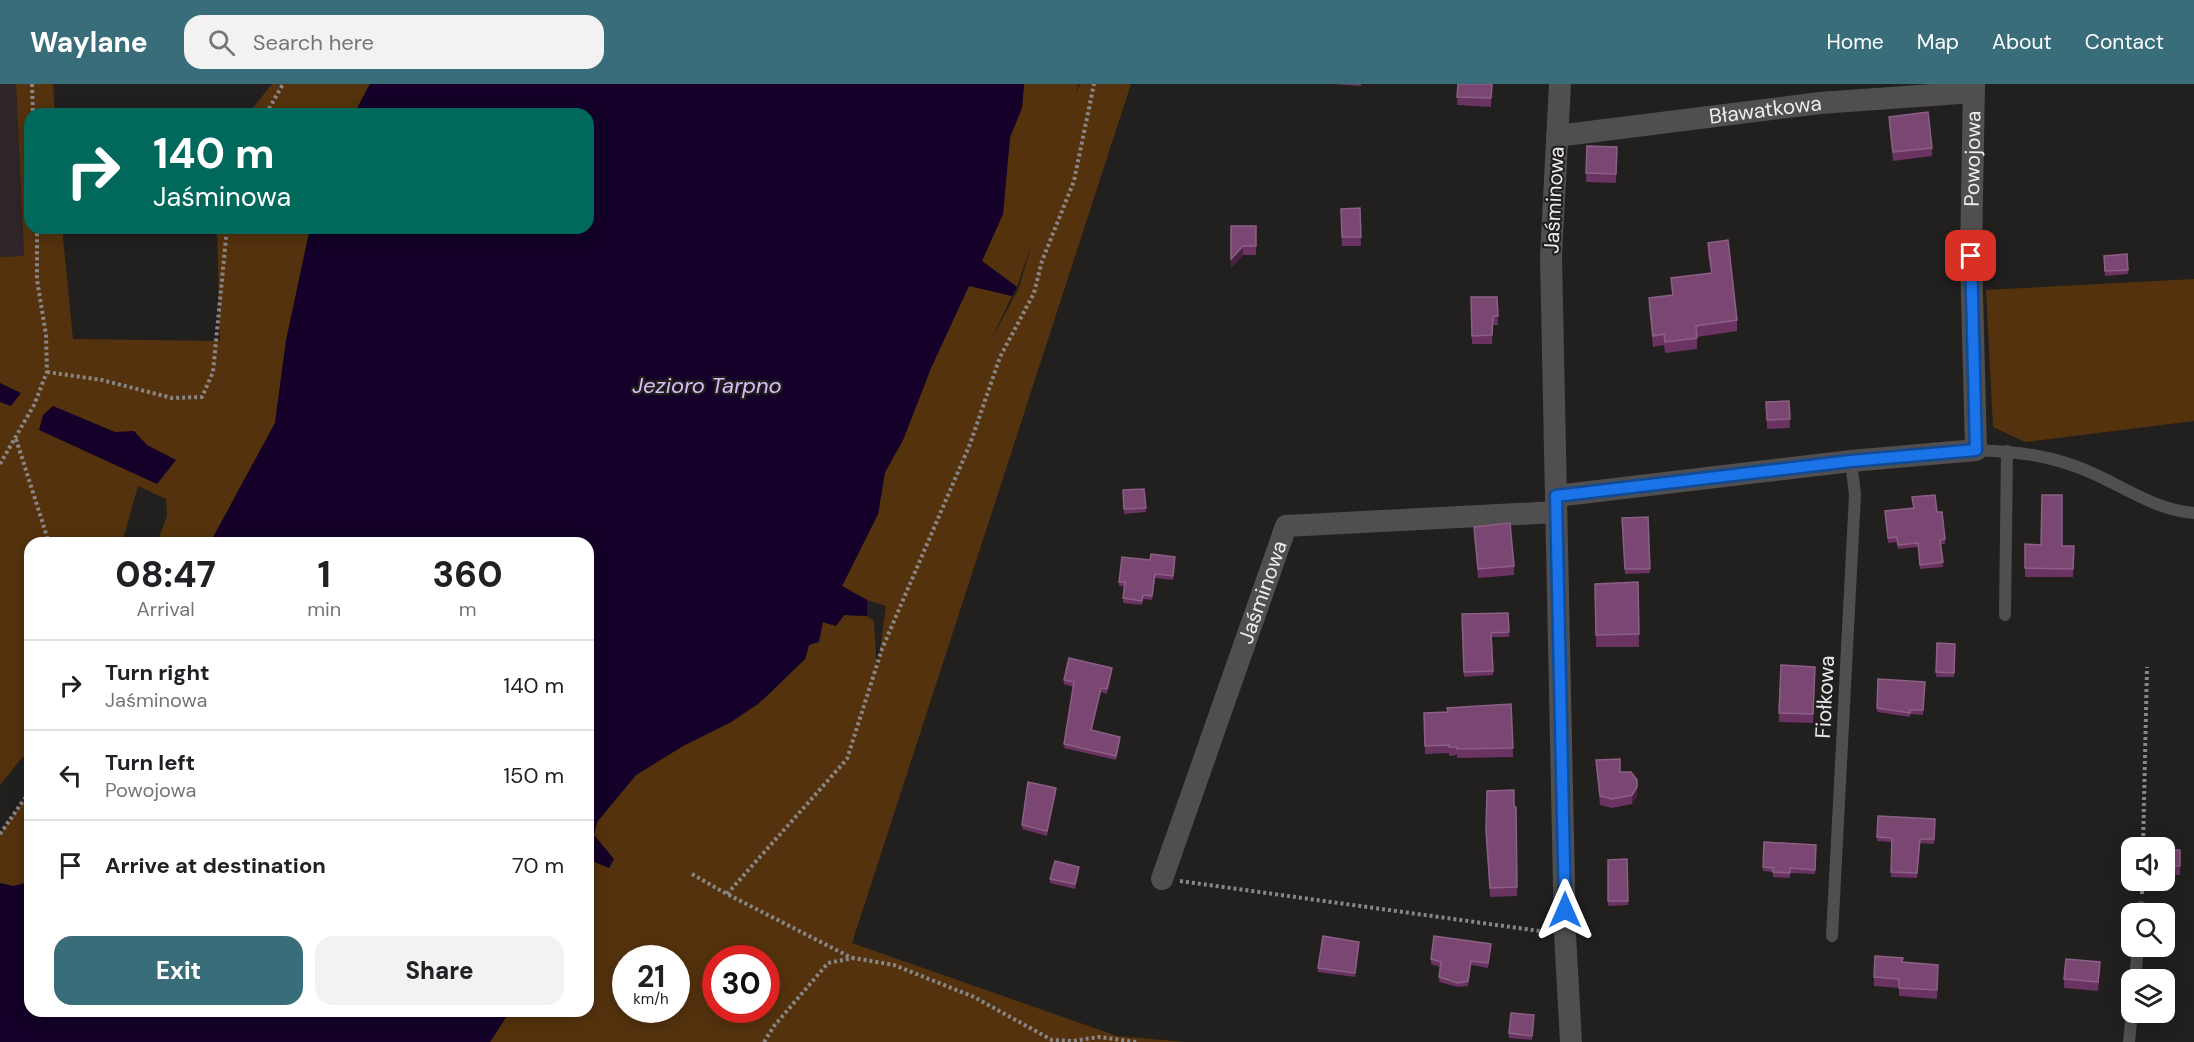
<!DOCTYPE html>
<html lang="en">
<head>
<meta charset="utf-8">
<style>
  body { margin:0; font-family:"DM Sans",sans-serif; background:#f2f2f2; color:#202124; height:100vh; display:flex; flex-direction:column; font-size:22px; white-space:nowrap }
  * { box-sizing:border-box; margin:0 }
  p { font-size:20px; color:#757577 }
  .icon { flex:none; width:33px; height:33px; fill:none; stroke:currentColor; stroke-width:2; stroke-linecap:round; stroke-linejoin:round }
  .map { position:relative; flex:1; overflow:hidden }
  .details { position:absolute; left:24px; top:453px; width:570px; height:480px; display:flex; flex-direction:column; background:#fff; border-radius:18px; box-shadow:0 3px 15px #0003 }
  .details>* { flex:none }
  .banner { position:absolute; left:24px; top:24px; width:570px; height:126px; border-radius:18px; box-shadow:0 3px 15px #0003; background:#00695c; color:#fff; overflow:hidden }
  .fabs { position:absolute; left:2121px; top:753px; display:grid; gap:12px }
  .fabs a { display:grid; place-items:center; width:54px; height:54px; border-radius:12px; background:#fff; box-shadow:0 3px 15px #0003; font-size:30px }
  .speed { position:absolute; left:612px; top:861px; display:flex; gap:12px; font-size:30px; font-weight:700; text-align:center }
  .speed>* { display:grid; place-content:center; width:78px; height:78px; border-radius:50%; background:#fff; box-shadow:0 3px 15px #0003; line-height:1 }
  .speed small { font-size:15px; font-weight:400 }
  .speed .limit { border:9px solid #d22; background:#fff; color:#111 }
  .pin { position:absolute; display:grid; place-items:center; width:51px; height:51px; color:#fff; margin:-26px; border-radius:12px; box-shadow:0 3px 9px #0006 }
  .me { position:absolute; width:66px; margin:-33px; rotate:0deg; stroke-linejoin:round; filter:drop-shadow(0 0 4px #0008) }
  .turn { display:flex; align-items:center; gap:21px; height:126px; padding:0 30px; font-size:27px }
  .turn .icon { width:78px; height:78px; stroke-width:2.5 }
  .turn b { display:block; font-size:42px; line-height:51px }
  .eta { display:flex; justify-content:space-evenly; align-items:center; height:102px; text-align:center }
  .eta b { font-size:36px; font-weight:800; line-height:42px }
  .primary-button { display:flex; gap:12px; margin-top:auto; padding:12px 30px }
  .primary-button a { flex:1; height:69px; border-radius:18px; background:#396d79; color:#fff; font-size:24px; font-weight:800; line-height:69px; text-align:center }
  .primary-button a+a { background:#f2f2f2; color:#202124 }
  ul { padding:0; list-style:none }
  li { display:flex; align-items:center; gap:18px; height:90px; padding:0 30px; border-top:2px solid #e0e0e0 }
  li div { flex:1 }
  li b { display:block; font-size:22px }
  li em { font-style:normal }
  header { display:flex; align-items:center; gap:36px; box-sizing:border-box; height:84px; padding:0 30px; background:#396d79; color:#fff }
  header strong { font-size:28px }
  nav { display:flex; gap:33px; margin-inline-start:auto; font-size:21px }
  .search { width:420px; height:54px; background:#f2f2f2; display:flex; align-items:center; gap:15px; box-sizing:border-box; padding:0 21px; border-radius:18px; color:#757577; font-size:22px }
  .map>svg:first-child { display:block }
  .built { fill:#302528 }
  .green { fill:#54320d; fill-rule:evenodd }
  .water { fill:#140028 }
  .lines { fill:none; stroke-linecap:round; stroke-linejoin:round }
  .path { stroke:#898686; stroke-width:4; stroke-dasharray:3 3; stroke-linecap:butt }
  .lane { stroke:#504e4e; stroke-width:12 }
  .street { stroke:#504e4e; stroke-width:22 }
  .wall { fill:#6b3362 }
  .shaded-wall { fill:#482341 }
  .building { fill:#794771; stroke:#8b6084; stroke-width:1.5 }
  .route-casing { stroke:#114b97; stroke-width:15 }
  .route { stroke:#1a73e8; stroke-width:10 }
  .labels { text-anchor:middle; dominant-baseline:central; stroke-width:4.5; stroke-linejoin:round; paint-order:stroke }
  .street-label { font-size:21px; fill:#eeebeb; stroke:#221f1f }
  .water-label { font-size:22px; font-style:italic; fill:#d8bff9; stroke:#221f1f }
</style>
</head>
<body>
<header>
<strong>Waylane</strong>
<div class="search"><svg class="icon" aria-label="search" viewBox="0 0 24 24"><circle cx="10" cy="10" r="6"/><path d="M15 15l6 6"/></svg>Search here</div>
<nav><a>Home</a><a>Map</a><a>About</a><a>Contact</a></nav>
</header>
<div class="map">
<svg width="2194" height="958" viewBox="0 0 2194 958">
  <rect width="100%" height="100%" fill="#221f1f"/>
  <!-- built -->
  <path class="built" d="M0 0H16L24 172 0 173Z"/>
  <!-- green -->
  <path class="green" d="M16 0H53L55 30H30V144H62L73 255 220 257 217 144H310L286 257 275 339 210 459H157L167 432 166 415 138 402 122 459H30V664L0 701V173L24 172Z
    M272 0H370L354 30H248Z
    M1024 0H1078L1076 9 1080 0H1131L852 859 1117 952 1186 958H490L510 927H588V775L609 784 613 775 594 751 597 738 636 691 683 662 731 638 764 615 805 575 809 561 822 538 836 542 844 531 867 532 874 537 877 587 886 522 867 516 842 502 878 430 885 388 903 356 931 284 969 201 1012 212 989 260 1019 204 1032 158 1017 203 982 177 1003 130 1010 53 1022 24ZM626 874H676V926H626ZM716 874H766V926H716Z
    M2194 195V337L2025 358 1993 343 1986 206Z
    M30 707V798L13 802 0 799V750Z"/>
  <!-- water -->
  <path class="water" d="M370 0H1024L1022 24 1010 53 1003 130 982 177 1017 203 1012 212 969 202 931 284 903 356 885 388 878 430 842 502 867 516V532L844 531 836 542 823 538 819 558 809 561 805 575 758 620 731 638 683 662 636 691 597 738 594 751 614 775 609 784 588 775V459H210L275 339 286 257 310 144H588V30H354Z
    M0 299 21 309 11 322 0 318Z
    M53 322 115 348 134 347 147 361 176 376 157 400 39 346 43 331Z
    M30 798V927H510L490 958H0V799L13 802Z"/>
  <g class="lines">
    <!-- path -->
    <path class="path" d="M32 0 33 30
      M266 30 283 0
      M47 288 102 296 172 314 202 313 213 288 227 144
      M16 355 49 459
      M0 380 34 321 47 288 46 251 37 196V144
      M0 750 30 707
      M2143 764 2147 583
      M692 790 727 810 852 874
      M1180 797 1547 848
      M727 810 847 675 882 565 970 360 1000 273 1034 209 1042 177 1074 97 1094 0
      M2142 810V796
      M764 958 774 942 828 879 853 874 894 881 974 913 1052 956 1073 957 1099 953 1137 958"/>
    <!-- lane -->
    <path class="lane" d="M1976 366C2020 368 2052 371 2092 389 2126 404 2156 426 2194 429
      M2005 531 2007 367
      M2141 830V823
      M1832 852 1855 411 1851 377
      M2135 896 2138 862
      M2129 958 2132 928"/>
    <!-- street -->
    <g class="street">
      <path d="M1560 0 1551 172 1565 850 1571 958"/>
      <path id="s1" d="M1557 52 1820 19 1974 8"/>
      <path id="s2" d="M1556 412 1851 377 1976 366 1971 172 1974 0"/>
      <path id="s3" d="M1162 795 1286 442 1556 428"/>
    </g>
  </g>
  <!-- wall -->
  <path class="wall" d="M1332 0H1361V2Z
    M1458 0H1492L1491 23 1457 21Z
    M1889 33 1932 64V72L1893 77 1889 41Z
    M1587 62 1617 63 1616 99 1586 98Z
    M1360 124 1361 162H1342L1341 125Z
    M1231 142H1256V171H1243L1231 184Z
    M1708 159 1737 236V247L1697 253V265L1665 269 1664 261 1653 263 1649 224V214L1672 211 1671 194 1711 189 1708 170Z
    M2127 170 2128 190 2105 192 2104 172Z
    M1471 213H1497L1498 241H1493L1492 260H1472Z
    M1789 317 1790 344 1767 345 1766 318Z
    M1144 405 1146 428 1124 430 1123 406Z
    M1912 413 1937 428 1945 455V460H1941L1943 483 1920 485 1918 463 1898 465 1897 458 1888 459 1885 427 1913 424Z
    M1648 433 1650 489 1625 490 1622 434Z
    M1474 443 1514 482V491L1478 494Z
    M2025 460 2074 462 2073 493H2025Z
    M1150 476 1175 477 1173 496 1155 494 1152 516 1143 515 1142 521 1123 519 1124 502H1119V498Z
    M1638 498 1639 563H1596L1595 500Z
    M1508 529 1509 553H1492L1493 591 1464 593 1462 530Z
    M1937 559 1955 560 1954 593H1936Z
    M1112 588 1107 610 1101 608 1092 646 1120 657 1116 676 1064 664 1074 603 1064 600V596Z
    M1815 591 1813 639 1779 638V629Z
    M1878 595 1925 598 1923 631 1910 630V633L1877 628Z
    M1511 620 1513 673 1457 674V671L1449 672V669L1425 670 1424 629 1448 628Z
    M1596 676 1620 688 1637 712 1632 720 1612 724 1600 721Z
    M1487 707 1514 723H1516L1517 812 1490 813 1486 754Z
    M1056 709 1047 752 1022 745V741Z
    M1878 732 1935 735 1934 760 1920 759 1917 794 1891 793 1892 758 1877 757Z
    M1764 758 1816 761 1815 790 1790 789V794L1773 793V788L1763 787Z
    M2164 766H2180V791H2164Z
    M1627 775 1628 821 1608 822V776Z
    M1079 787 1075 805 1050 799V795Z
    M1359 862 1355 893 1318 888V884Z
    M1491 865 1488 884 1471 881 1468 902 1458 903 1439 898 1440 883 1431 880V875Z
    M1903 878 1938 890 1937 915 1899 912V904L1874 902V893Z
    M2100 887 2098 907 2064 904V895Z
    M1534 935 1532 956 1509 954V949Z"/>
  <!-- shaded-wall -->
  <path class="shaded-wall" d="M1243 162V171L1231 184V175Z
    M1112 584V588L1107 610V605Z
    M1101 604V608L1091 651V646Z
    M1637 703V712L1632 720V711Z
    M1056 704V709L1047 752V747Z"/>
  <!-- building -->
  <path class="building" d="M1458 0H1492L1491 14 1457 13Z
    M1928 28 1932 64 1893 68 1889 33Z
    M1587 62 1617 63 1616 90 1586 89Z
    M1360 124 1361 153H1342L1341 125Z
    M1231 142H1256V162H1243L1231 175Z
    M1728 156 1737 236 1696 242 1697 254 1665 258 1664 250 1653 252 1649 214 1673 211 1671 194 1712 189 1708 159Z
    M2127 170 2128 186 2105 187 2104 172Z
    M1471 213H1497L1498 232H1493L1492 251 1472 252Z
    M1789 317 1790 335 1767 336 1766 318Z
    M1144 405 1146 424 1124 425 1123 406Z
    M1935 411 1937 428H1942L1945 455 1940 456 1943 478 1920 481 1918 459 1898 461 1897 453 1888 454 1885 427 1914 424 1912 413Z
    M2042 411H2062V462H2074L2073 485 2025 484V460L2041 461Z
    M1648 433 1650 485H1625L1622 434Z
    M1510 439 1514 482 1478 485 1474 443Z
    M1151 470 1175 473 1173 492 1155 490 1152 512 1143 511 1142 517 1123 514 1125 498H1119L1122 473 1150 476Z
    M1638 498 1639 550 1596 551 1595 500Z
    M1508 529 1509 548 1491 549 1493 587 1464 588 1462 530Z
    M1937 559 1955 560 1954 589 1936 588Z
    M1069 574 1112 584 1107 605 1101 604 1091 646 1120 653 1116 672 1064 660 1074 598 1064 596Z
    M1781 581 1815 583 1813 630 1779 629Z
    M1878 595 1925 598 1923 626H1910V629L1877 624Z
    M1511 620 1513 664 1457 665V663H1449V661L1425 662 1424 629 1448 628 1447 624Z
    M1620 675V688H1631L1637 696V703L1632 711 1612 715 1600 712 1596 676Z
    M1028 698 1056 704 1047 747 1022 741Z
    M1514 706V723H1516L1517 803 1490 804 1486 745 1487 707Z
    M1878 732 1935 735 1934 755H1920L1917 789 1891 788 1892 754 1877 753Z
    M1764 758 1816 761 1815 786 1790 784V789L1773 788V784L1763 783Z
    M2164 766H2180V782H2164Z
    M1627 775 1628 817H1608V776Z
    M1055 777 1079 783 1075 800 1050 795Z
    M1323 852 1359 858 1355 889 1318 884Z
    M1434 852 1491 860 1488 879 1471 877 1468 897 1458 899 1439 893 1441 878 1431 875Z
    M1875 872 1903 874 1902 878 1938 881 1937 906 1899 904V895L1874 893Z
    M2066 875 2100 878 2098 898 2064 895Z
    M1511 929 1534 931 1532 952 1509 949Z"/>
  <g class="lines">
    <defs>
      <path id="route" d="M1565 826 1556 412 1851 377 1976 366 1971 172"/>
    </defs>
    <!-- route casing -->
    <use href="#route" class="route-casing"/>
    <!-- route -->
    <use href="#route" class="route"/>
  </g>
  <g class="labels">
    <!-- street labels -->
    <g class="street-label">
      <text stroke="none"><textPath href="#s1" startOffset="210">Bławatkowa</textPath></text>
      <text stroke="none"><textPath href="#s2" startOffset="714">Powojowa</textPath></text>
      <text transform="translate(1554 116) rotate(-87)">Jaśminowa</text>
      <text stroke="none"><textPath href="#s3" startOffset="304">Jaśminowa</textPath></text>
      <text transform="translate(1825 613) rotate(-87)">Fiołkowa</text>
    </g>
    <!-- water labels -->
    <g class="water-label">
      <text x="707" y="301">Jezioro Tarpno</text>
    </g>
  </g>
</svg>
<div class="fabs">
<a><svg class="icon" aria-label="sound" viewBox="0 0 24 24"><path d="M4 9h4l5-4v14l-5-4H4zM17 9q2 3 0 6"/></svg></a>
<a><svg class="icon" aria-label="search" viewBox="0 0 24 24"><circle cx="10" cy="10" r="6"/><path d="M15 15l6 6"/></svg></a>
<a><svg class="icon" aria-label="layers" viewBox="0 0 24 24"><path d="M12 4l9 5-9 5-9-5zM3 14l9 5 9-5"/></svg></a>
</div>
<div class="speed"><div>21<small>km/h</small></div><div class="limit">30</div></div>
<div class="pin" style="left:1971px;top:172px;background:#d93025"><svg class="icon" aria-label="arrive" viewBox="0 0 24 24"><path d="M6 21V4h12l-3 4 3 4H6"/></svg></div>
<svg class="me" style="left:1565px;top:826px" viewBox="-20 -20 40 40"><path d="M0-17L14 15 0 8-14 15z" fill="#1a73e8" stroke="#fff" stroke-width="4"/></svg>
<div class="banner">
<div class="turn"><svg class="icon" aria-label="right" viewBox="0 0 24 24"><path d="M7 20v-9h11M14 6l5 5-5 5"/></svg><div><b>140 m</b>Jaśminowa</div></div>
</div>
<section class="details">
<div class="eta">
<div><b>08:47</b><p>Arrival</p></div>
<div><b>1</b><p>min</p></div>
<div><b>360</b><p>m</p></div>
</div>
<ul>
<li><svg class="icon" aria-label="right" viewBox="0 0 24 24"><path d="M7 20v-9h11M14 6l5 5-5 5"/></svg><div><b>Turn right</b><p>Jaśminowa</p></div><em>140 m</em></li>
<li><svg class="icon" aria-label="left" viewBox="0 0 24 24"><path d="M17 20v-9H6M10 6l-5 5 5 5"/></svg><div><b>Turn left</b><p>Powojowa</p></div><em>150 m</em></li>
<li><svg class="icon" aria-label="arrive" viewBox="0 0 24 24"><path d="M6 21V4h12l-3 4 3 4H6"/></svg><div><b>Arrive at destination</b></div><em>70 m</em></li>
</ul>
<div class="primary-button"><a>Exit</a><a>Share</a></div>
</section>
</div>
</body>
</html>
